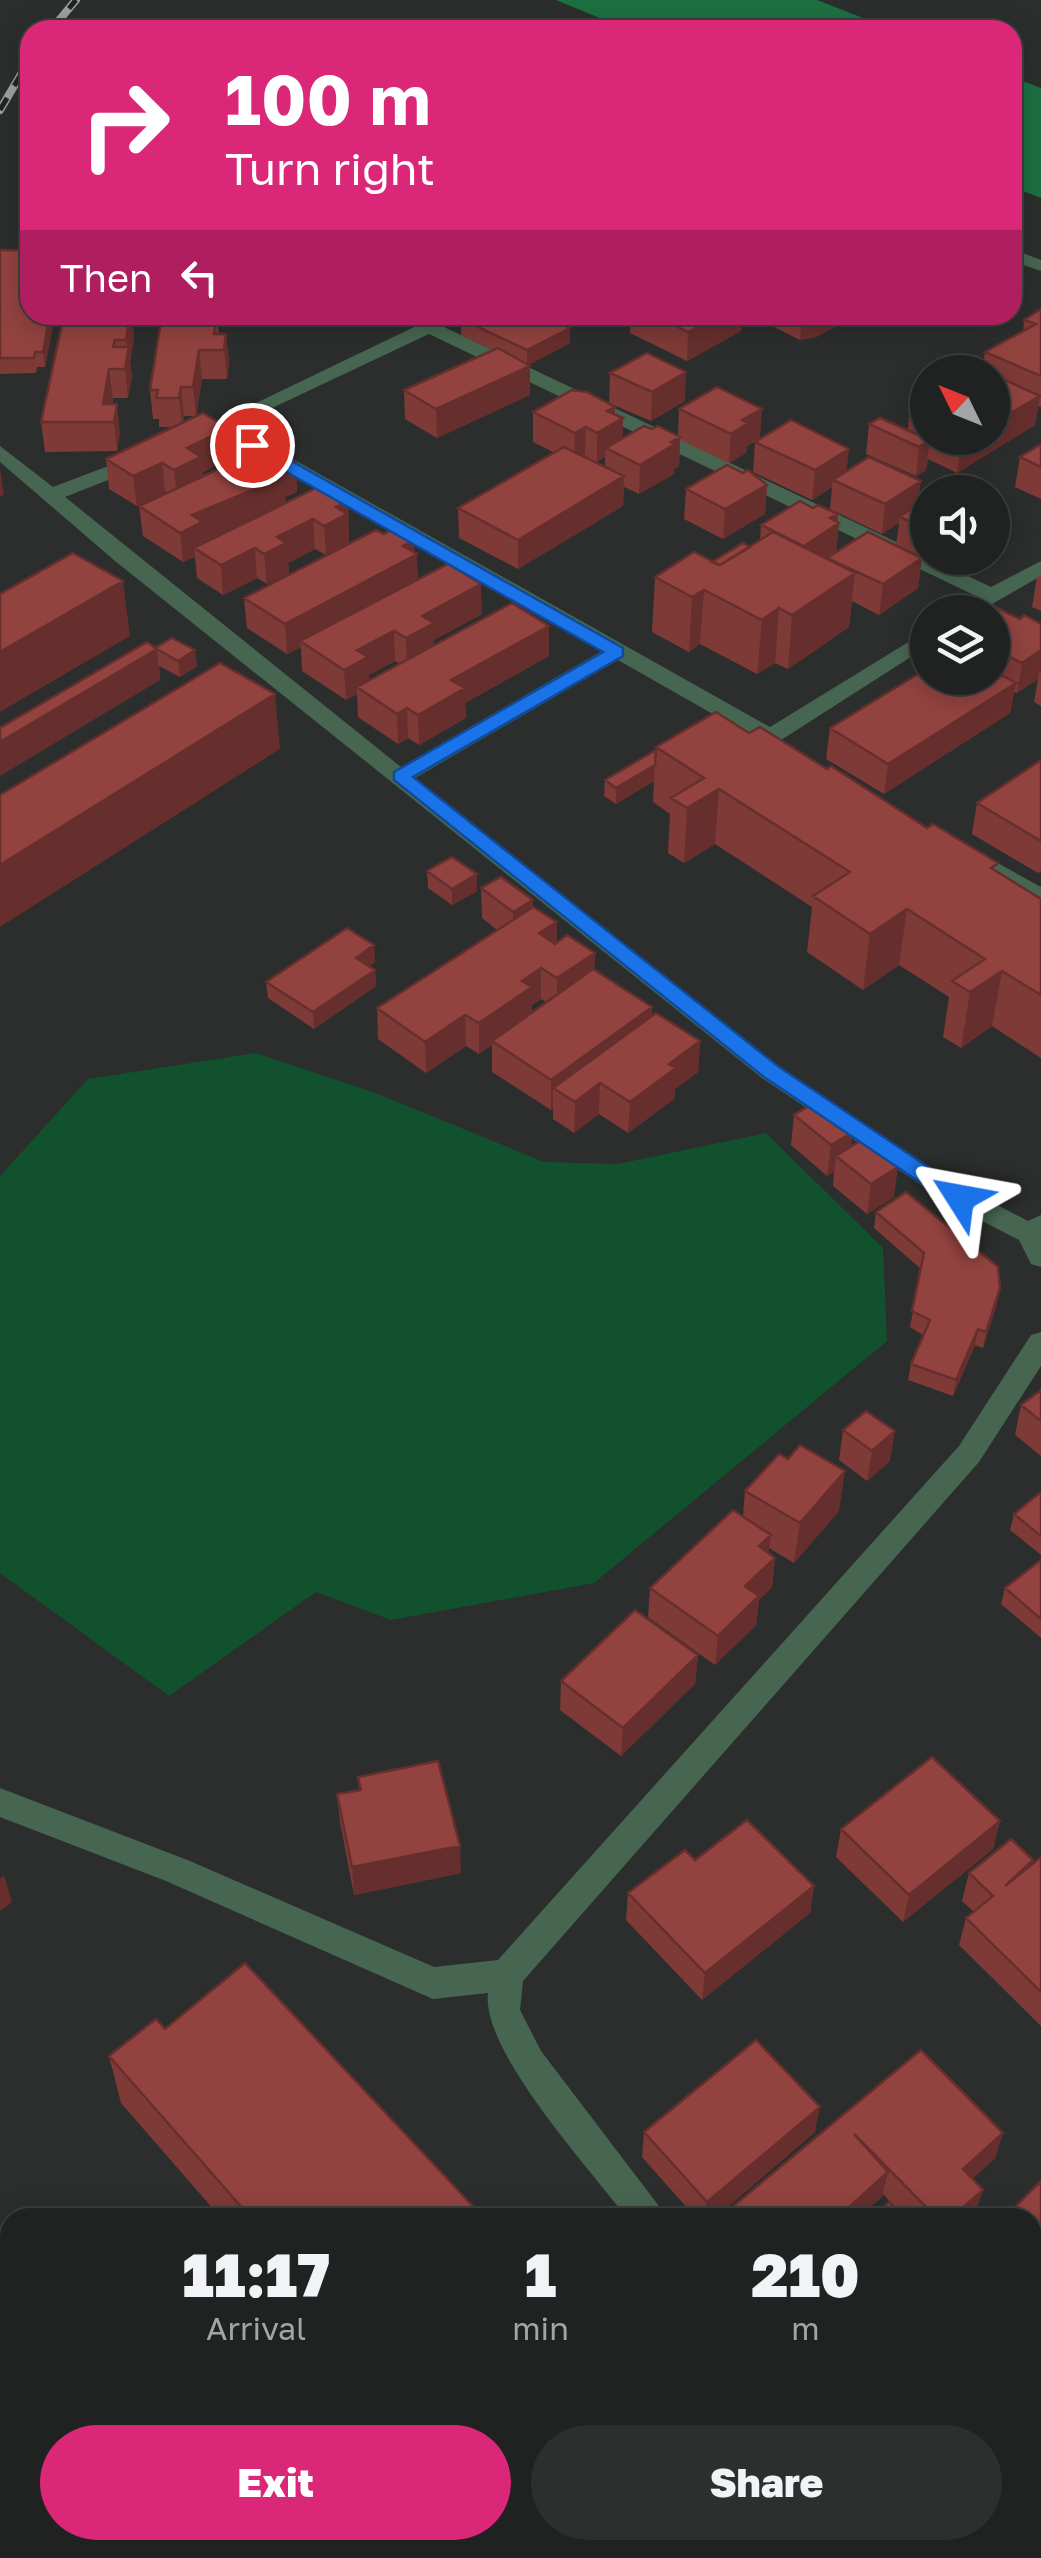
<!DOCTYPE html>
<html lang="en">
<head>
<meta charset="utf-8">
<style>
  body { margin:0; font-family:"Golos Text",sans-serif; background:#2d2f2e; color:#f1f3f6; height:100vh; display:flex; flex-direction:column; font-size:38px; white-space:nowrap }
  * { box-sizing:border-box; margin:0 }
  p { font-size:32px; color:#a2a4a5 }
  .icon { flex:none; width:55px; height:55px; fill:none; stroke:currentColor; stroke-width:2; stroke-linecap:round; stroke-linejoin:round }
  .map { position:relative; flex:1; overflow:hidden }
  .panel { position:absolute; left:0px; top:2208px; width:1042px; height:352px; display:flex; flex-direction:column; background:#202221; border-radius:30px 30px 0 0; box-shadow:0 5px 25px #0003,0 0 0 2px #3d3f3f }
  .panel>* { flex:none }
  .guide { position:absolute; left:20px; top:20px; width:1002px; height:305px; border-radius:30px; box-shadow:0 5px 25px #0003,0 0 0 2px #3d3f3f; background:#db2777; color:#fff; overflow:hidden }
  .needle { width:65px; rotate:313deg }
  .tools { position:absolute; left:910px; top:355px; display:grid; gap:20px }
  .tools a { display:grid; place-items:center; width:100px; height:100px; border-radius:50%; background:#202221; box-shadow:0 5px 25px #0003,0 0 0 2px #3d3f3f; font-size:50px }
  .pin { position:absolute; display:grid; place-items:center; width:85px; height:85px; color:#fff; margin:-42px; border:5px solid #fff; border-radius:50%; box-shadow:0 2px 10px #0007 }
  .me { position:absolute; width:110px; margin:-55px; rotate:304deg; stroke-linejoin:round; filter:drop-shadow(0 0 8px #0008) }
  .turn { display:flex; align-items:center; gap:35px; height:210px; padding:0 40px; font-size:45px }
  .turn .icon { width:130px; height:130px; stroke-width:2.5 }
  .turn b { display:block; font-size:70px; line-height:85px }
  .then { display:flex; align-items:center; height:95px; padding:0 40px; background:#0003; gap:20px; font-size:38px }
  .eta { display:flex; justify-content:space-evenly; align-items:center; height:170px; text-align:center }
  .eta b { font-size:60px; font-weight:800; line-height:70px }
  .cta { display:flex; gap:20px; margin-top:auto; padding:20px 40px }
  .cta a { flex:1; height:115px; border-radius:60px; background:#db2777; color:#fff; font-size:40px; font-weight:800; line-height:115px; text-align:center }
  .cta a+a { background:#2d2f2e; color:#f1f3f6 }
  .map>svg:first-child { display:block }
  .green { fill:#12512e }
  .water { fill:#1c7042 }
  .lines { fill:none; stroke-linecap:round; stroke-linejoin:round }
  .minor { fill:#476651; fill-rule:evenodd }
  .rail-casing { stroke:#9ea09e; stroke-width:8 }
  .rail { stroke:#212422; stroke-width:5; stroke-dasharray:14; stroke-linecap:butt }
  .wall { fill:#7e3a37; fill-rule:evenodd }
  .shaded-wall { fill:#662f2d }
  .building { fill:#924340; stroke:#662f2d; stroke-width:2.5 }
  .route { fill:#1a73e8; stroke:#114b97; stroke-width:2.5 }
</style>
</head>
<body>
<div class="map">
<svg width="1041" height="2558" viewBox="0 0 1041 2558">
  <rect width="100%" height="100%" fill="#2b2e2c"/>
  <!-- green -->
  <path class="green" d="M256 1053 373 1092 544 1162 618 1164 766 1133 883 1248 887 1341 594 1583 391 1620 316 1592 169 1696 0 1573V1176L88 1079Z"/>
  <!-- water -->
  <path class="water" d="M556 0H817L894 30H629Z
    M1012 77 1041 88V198L1013 187Z"/>
  <g class="lines">
    <!-- minor -->
    <path class="minor" d="M1012 249 1041 260V271L1012 261Z
      M439 315H463L444 327 991 587 1041 561V576L978 612H954L976 596 429 334 234 426 770 727 928 630V646L778 742H762L618 660 415 778C611 932 803 1107 1028 1221L1041 1215V1267L1031 1264 1019 1240 951 1205 762 1078 115 561 0 462V446L53 487 132 457H146V465L65 497 401 767 602 651 218 434 206 438 196 432Z
      M965 845 1041 887V905L957 857 953 852 957 847Z
      M1041 1332V1366L979 1462 523 1981 520 2010 541 2051 668 2218H627C590 2169 481 2051 488 1993L433 1999 166 1881 0 1817V1788L190 1861 434 1967 498 1960 959 1446 1031 1335Z
      M916 2550H959L963 2558H920Z"/>
    <defs>
      <path id="rail" d="M51 30 76 0
        M0 110 30 59"/>
    </defs>
    <!-- rail casing -->
    <use href="#rail" class="rail-casing"/>
    <!-- rail -->
    <use href="#rail" class="rail"/>
  </g>
  <!-- wall -->
  <path class="wall" d="M0 250 55 315 45 367H37L36 373 0 374Z
    M1041 309V407L1038 406 1035 425 957 473 928 459 926 470 916 476 866 454 869 424 908 430 909 419 928 408V438H992V372H982L985 352 1023 331 1024 320Z
    M64 315H132L134 338 130 362 132 376 128 398H113L112 404 120 433 117 451 45 452 41 422Z
    M217 315 219 334H226L229 363 227 379H202L196 416H184L183 423 231 458 203 472V476L295 462 297 492 285 497 286 503 348 501 349 544 415 553 418 580 482 614 434 640V645L549 626V656L465 703 466 718 419 745 408 738 398 744 358 717 357 694 346 700 302 671 301 647 287 654 247 628 244 598 326 555 315 549 288 563 289 573 267 584 257 578 223 595 197 578 195 557 183 562 143 536 139 506 167 493 165 492 137 506 109 489 106 459 173 427H159V419H153L150 390ZM395 661 400 664 369 680V675Z
    M468 315H545L570 328V343L528 365 530 366V395L437 438 405 419 404 390 493 350 461 335V319Z
    M631 315H750L742 319 741 331 687 361 630 333Z
    M767 315H847L846 321 816 337 800 340 766 323Z
    M610 373 685 401 651 421 609 403Z
    M679 409 760 438 747 446 746 453 729 463 680 440 679 466 674 469V474L639 494 624 487 623 506 518 569 459 538 458 508 555 453 533 442V412L615 415 623 418 622 438 652 429 678 435ZM605 457V467L597 462Z
    M755 442 846 471 918 504 928 497V556L922 558 918 588 879 615 852 601 849 627 788 669 775 663 757 674 700 644 689 652 652 632 655 577 712 562 750 547 760 540 761 525 813 508 838 514 837 522 839 523 836 552 896 545 899 523 882 534 830 509 832 487 812 500 753 472Z
    M1041 444V499L1015 487 1020 457Z
    M767 485 765 514 723 539 684 519 686 489Z
    M931 558H970L956 568Z
    M1041 574V611L1032 607 1037 577Z
    M992 612 1041 624V706L1034 702 1038 679 1017 693 1014 692 1010 713 884 794 826 759 830 728 992 678Z
    M155 648 197 666 180 677 159 666 160 680Z
    M749 733 996 872 1041 899V1058L992 1026 961 1048 943 1037 949 997 899 965 863 990 807 952 812 907 715 844 684 863 668 853 670 814 653 802 654 781 616 804 604 796 605 780 656 750V747Z
    M1041 760V871L1038 873 972 834 977 803Z
    M427 871 477 874V891L452 905 428 888Z
    M481 888 533 900V907L557 922V943L595 953 594 970 652 1007V1016L700 1041 698 1072 675 1089 674 1099 628 1133 599 1114 574 1133 553 1119V1109L551 1110 492 1072V1045L479 1054 466 1046 426 1073 378 1039 377 1008 497 930 482 918ZM541 999 547 1002 532 1013V1005Z
    M374 945 375 962 369 966 375 970 376 986 314 1029 268 998 266 982Z
    M794 1115 851 1147 894 1197 867 1214 833 1186 834 1172 827 1176 791 1145Z
    M876 1212 997 1304 983 1348 975 1345 953 1396 908 1380 911 1364 923 1335 910 1327 921 1269 874 1228Z
    M1041 1390V1456L1015 1435 1021 1405Z
    M843 1430 890 1461 867 1481 839 1460Z
    M745 1491 839 1511 794 1563 769 1548V1553L775 1558 772 1587 759 1600 756 1625 715 1665 648 1617 650 1588 743 1516Z
    M1041 1492V1555L1010 1530 1014 1514Z
    M1041 1560V1638L1001 1604 1005 1588Z
    M698 1655 695 1684 621 1756 560 1710 561 1681Z
    M358 1777 461 1873 354 1895 340 1822 337 1794 359 1790Z
    M1000 1821 993 1849 903 1922 836 1857 841 1829Z
    M1041 1857V2026L959 1945 966 1918 974 1912 962 1901 969 1873 1033 1860 1031 1865Z
    M695 1860 814 1886 810 1913 702 2000 626 1920 628 1893Z
    M165 2029 484 2218H221L121 2103 109 2056Z
    M921 2050 1003 2133 995 2158 972 2179 975 2214 971 2218H906L883 2194 882 2197 719 2218Z
    M644 2132H815L715 2218H696L642 2157Z
    M1041 2181V2345L1032 2337V2218Z
    M1041 2406V2558H1036L1029 2550H1032V2415Z
    M501 2550H797L804 2558H508Z"/>
  <!-- shaded-wall -->
  <path class="shaded-wall" d="M50 315H55L45 367 43 352Z
    M130 315H132L134 338 130 362 132 376 128 398 125 369 127 353 126 340Z
    M720 315H750L742 319 741 331 687 361 688 332Z
    M802 315H847L846 321 816 337 800 340Z
    M570 328V343L527 366V350Z
    M226 334 229 363 227 379 224 350Z
    M199 350 202 379 196 416 193 387Z
    M530 366V395L437 438 436 409Z
    M109 369 113 398 109 422 103 404Z
    M686 372 685 401 651 421 652 392Z
    M181 387 184 416 182 427 179 398Z
    M1040 396 1035 425 957 473 961 444 971 438H992V424Z
    M117 404 120 433 117 451 114 422Z
    M615 407V423L623 418 622 448H606L605 457 597 462V433L607 411Z
    M762 409 760 438 747 446 746 453 729 463 731 434 742 420Z
    M586 427 585 457 574 463 575 433Z
    M228 428 231 458 203 472 204 486 177 500 174 470 187 448Z
    M680 437 679 466 674 469V474L639 494 640 465Z
    M930 440 926 470 916 476 919 447Z
    M849 449 846 478 833 480 832 487 812 500 815 470Z
    M295 462 297 492 285 497 286 506 204 541 205 552 194 548 195 557 183 562 180 533 192 515Z
    M162 463 165 492 137 506 133 476Z
    M0 468 4 495 0 496Z
    M624 476 623 506 518 569V540Z
    M921 481 917 511 899 517V523L882 534 885 504Z
    M767 485 765 514 723 539 725 509Z
    M348 501 349 544 326 555 324 526 336 507Z
    M838 514 837 524 839 523 836 553 801 576 804 546 830 518Z
    M313 519 315 549 288 563 289 573 267 584 264 554 277 537Z
    M928 527 926 555 922 558 926 528Z
    M414 540 415 555 417 554 418 584 300 641 301 647 287 654 285 624Z
    M255 548 257 578 223 595 221 565Z
    M922 558 918 588 879 615 883 584Z
    M957 558H970L956 568Z
    M855 573 849 627 788 669 792 615Z
    M123 581 130 636 0 712V652Z
    M481 584 482 614 434 640 435 654 407 668 406 638 422 616Z
    M704 590 700 644 689 652 692 597Z
    M779 608 775 663 757 674 762 620Z
    M549 626V656L465 703 466 718 419 745 418 715 451 680Z
    M394 631 395 661 369 675 370 687H357V694L346 700 344 670 357 650Z
    M157 649 160 680 0 776V742Z
    M195 650 197 666 180 677 178 661Z
    M1041 650V673L1039 672 1038 679 1017 693 1022 663Z
    M1016 683 1010 713 884 794 888 764Z
    M275 694 280 749 0 927V865Z
    M407 708 408 738 398 744 397 714Z
    M655 765 654 781 616 804V788Z
    M719 789 715 844 684 863 687 808Z
    M477 874V891L452 905V889Z
    M533 900V931L513 942V912Z
    M907 909 899 965 863 990 870 934Z
    M557 922V952L539 933Z
    M374 945 375 962 357 974 356 958Z
    M595 953 594 984 557 1009V978Z
    M541 968V999L532 1005V1018L492 1041V1045L479 1054V1023L522 981Z
    M375 970 376 986 314 1029 313 1012Z
    M1002 971 992 1026 961 1048 970 992Z
    M652 1007 651 1038 553 1088V1109L551 1110V1080Z
    M465 1015 466 1046 426 1073 425 1042Z
    M700 1041 698 1072 675 1089 674 1099 628 1133 630 1102 669 1064Z
    M600 1083 599 1114 574 1133 575 1102Z
    M853 1132 849 1163 836 1156 834 1172 827 1176 831 1145Z
    M898 1167 894 1197 867 1214 871 1184Z
    M1000 1288 997 1304 983 1348 986 1332Z
    M978 1329 975 1345 953 1396 956 1380Z
    M895 1431 890 1461 867 1481 872 1451Z
    M845 1471 839 1511 794 1563 800 1523Z
    M771 1535 767 1565 759 1546Z
    M775 1558 772 1587 759 1600 756 1625 715 1665 718 1636 745 1586Z
    M698 1655 695 1684 621 1756 623 1728Z
    M1000 1821 993 1849 903 1922 909 1895Z
    M460 1846 461 1873 354 1895 352 1867Z
    M4 1875 12 1902 0 1911V1878Z
    M814 1886 810 1913 702 2000 705 1973Z
    M820 2107 815 2132 715 2218H705L707 2202Z
    M1003 2133 995 2158 956 2194 963 2169Z
    M888 2172 882 2197 858 2218H837Z
    M983 2190 975 2214 971 2218H951Z
    M1041 2375V2382L1037 2392 1032 2396V2383Z"/>
  <!-- building -->
  <path class="building" d="M0 250H30V315H50L43 352H35L34 358H0Z
    M1041 309V376L985 352 1036 324 1024 320Z
    M64 315H130L126 340H115L113 347H129L125 369H109L103 404H117L114 422H41Z
    M162 315H217L214 334H226L224 350H199L193 387H181L179 398H156L158 390H150Z
    M470 315H545L570 328 527 350 461 319Z
    M653 315H720L688 332Z
    M498 348 530 366 436 409 404 390Z
    M647 353 686 372 652 392 610 373Z
    M992 374 1040 396 992 424Z
    M717 387 762 409 742 420 748 423 731 434 679 409Z
    M572 390 587 392 615 407 607 411 623 418 597 433 586 427 575 433 533 412Z
    M928 408V428L909 419Z
    M203 413 228 428 187 448 201 457 174 470 162 463 133 476 106 459Z
    M880 418 930 440 919 447 869 424Z
    M791 420 849 449 815 470 755 442Z
    M644 426 652 429 658 426 680 437 671 442 675 444 640 465 606 448Z
    M948 438H971L961 444Z
    M1041 444V467L1020 457Z
    M268 446 295 462 275 472 284 477 192 515 202 522 180 533 139 506Z
    M564 447 624 476 518 540 458 508Z
    M869 457 921 481 885 504 833 480Z
    M727 465 743 473 748 470 767 485 725 509 686 489Z
    M316 488 348 501 336 507 347 514 324 526 313 519 277 537 286 543 264 554 255 548 221 565 194 548Z
    M928 497V527L926 528 899 517Z
    M800 501 813 508 818 505 838 514 830 518 839 523 804 546 761 525Z
    M395 528 414 540 403 546 417 554 285 624 244 598 376 530 384 534Z
    M773 532 855 573 792 615 779 608 762 620 704 590 692 597 655 577 694 552 720 565Z
    M868 532 922 558 883 584 827 558Z
    M743 543 750 547 720 565 712 562Z
    M73 553 123 581 0 652V594Z
    M448 564 481 584 422 616 434 623 406 638 394 631 357 650 368 657 344 670 300 641Z
    M970 595 1020 619 1024 615 1041 624V650L1022 663 992 648V612H944Z
    M512 603 549 626 451 680 465 688 418 715 407 708 397 714 357 687Z
    M172 638 195 650 178 661 155 648Z
    M147 642 157 649 0 742V728Z
    M220 663 275 694 0 865V795Z
    M928 668V678H992V670L1016 683 888 764 830 728Z
    M716 712 749 733 760 727 827 769 831 766 927 828 933 824 998 863 991 868 1041 899V995L1002 971 970 992 952 981 985 959 907 909 870 934 813 896 850 872 719 789 687 808 671 798 704 778 656 747Z
    M656 750 655 765 616 788 605 780Z
    M1041 760V841L977 803Z
    M452 857 477 874 452 889 427 871Z
    M501 877 533 900 513 912 481 888Z
    M533 907 557 922 539 933 555 944 567 935 595 953 557 978 541 968 522 981 532 987 479 1023 465 1015 425 1042 377 1008Z
    M347 928 374 945 356 958 375 970 313 1012 266 982Z
    M593 969 652 1007 551 1080 492 1041Z
    M656 1013 700 1041 669 1064 676 1068 630 1102 600 1083 575 1102 553 1088Z
    M815 1102 853 1132 831 1145 794 1115Z
    M863 1139 898 1167 871 1184 836 1156Z
    M906 1192 998 1267 1000 1288 986 1332 978 1329 956 1380 911 1364 930 1320 912 1311 924 1253 876 1212Z
    M1041 1390V1421L1021 1405Z
    M866 1411 895 1431 872 1451 843 1430Z
    M800 1445 845 1471 800 1523 745 1491 779 1454 788 1459Z
    M1041 1492V1536L1014 1514Z
    M733 1510 771 1535 759 1546 775 1558 745 1586 759 1596 718 1636 650 1588Z
    M1041 1560V1619L1005 1588Z
    M635 1610 698 1655 623 1728 561 1681Z
    M932 1757 1000 1821 909 1895 841 1829Z
    M438 1761 460 1846 352 1867 337 1794 361 1790 358 1777Z
    M747 1820 814 1886 705 1973 628 1893 685 1850 695 1860Z
    M1011 1839 1033 1860 1005 1886 1041 1857V1992L966 1918 993 1896 969 1873Z
    M245 1963 484 2218H251L109 2056 156 2019 165 2029Z
    M756 2040 820 2107 707 2202 644 2132Z
    M921 2050 1003 2133 963 2169 983 2190 951 2218H937L854 2134 888 2172 837 2218H719Z
    M1041 2181V2313L1032 2305V2218H1004Z
    M889 2202 905 2218H872Z
    M1032 2356 1041 2364V2375L1032 2383Z
    M1041 2406V2532L1032 2524V2415Z
    M533 2550H797L804 2558H540Z"/>
  <!-- route -->
  <path class="route" d="M246 442H258L623 648V656L413 777 779 1067 967 1193V1204H952L764 1077 394 780V772L603 652 246 449Z"/>
</svg>
<div class="tools">
<a><svg class="needle" viewBox="-14 -14 28 28"><path d="M0-13l5 13h-10z" fill="#e53935"/><path d="M0 13l5-13h-10z" fill="#a2a4a5"/></svg></a>
<a><svg class="icon" aria-label="sound" viewBox="0 0 24 24"><path d="M4 9h4l5-4v14l-5-4H4zM17 9q2 3 0 6"/></svg></a>
<a><svg class="icon" aria-label="layers" viewBox="0 0 24 24"><path d="M12 4l9 5-9 5-9-5zM3 14l9 5 9-5"/></svg></a>
</div>
<div class="pin" style="left:252px;top:445px;background:#d93025"><svg class="icon" aria-label="arrive" viewBox="0 0 24 24"><path d="M6 21V4h12l-3 4 3 4H6"/></svg></div>
<svg class="me" style="left:960px;top:1198px" viewBox="-20 -20 40 40"><path d="M0-17L14 15 0 8-14 15z" fill="#1a73e8" stroke="#fff" stroke-width="4"/></svg>
<div class="guide">
<div class="turn"><svg class="icon" aria-label="right" viewBox="0 0 24 24"><path d="M7 20v-9h11M14 6l5 5-5 5"/></svg><div><b>100 m</b>Turn right</div></div>
<div class="then">Then<svg class="icon" aria-label="left" viewBox="0 0 24 24"><path d="M17 20v-9H6M10 6l-5 5 5 5"/></svg></div>
</div>
<section class="panel">
<div class="eta">
<div><b>11:17</b><p>Arrival</p></div>
<div><b>1</b><p>min</p></div>
<div><b>210</b><p>m</p></div>
</div>
<div class="cta"><a>Exit</a><a>Share</a></div>
</section>
</div>
</body>
</html>
